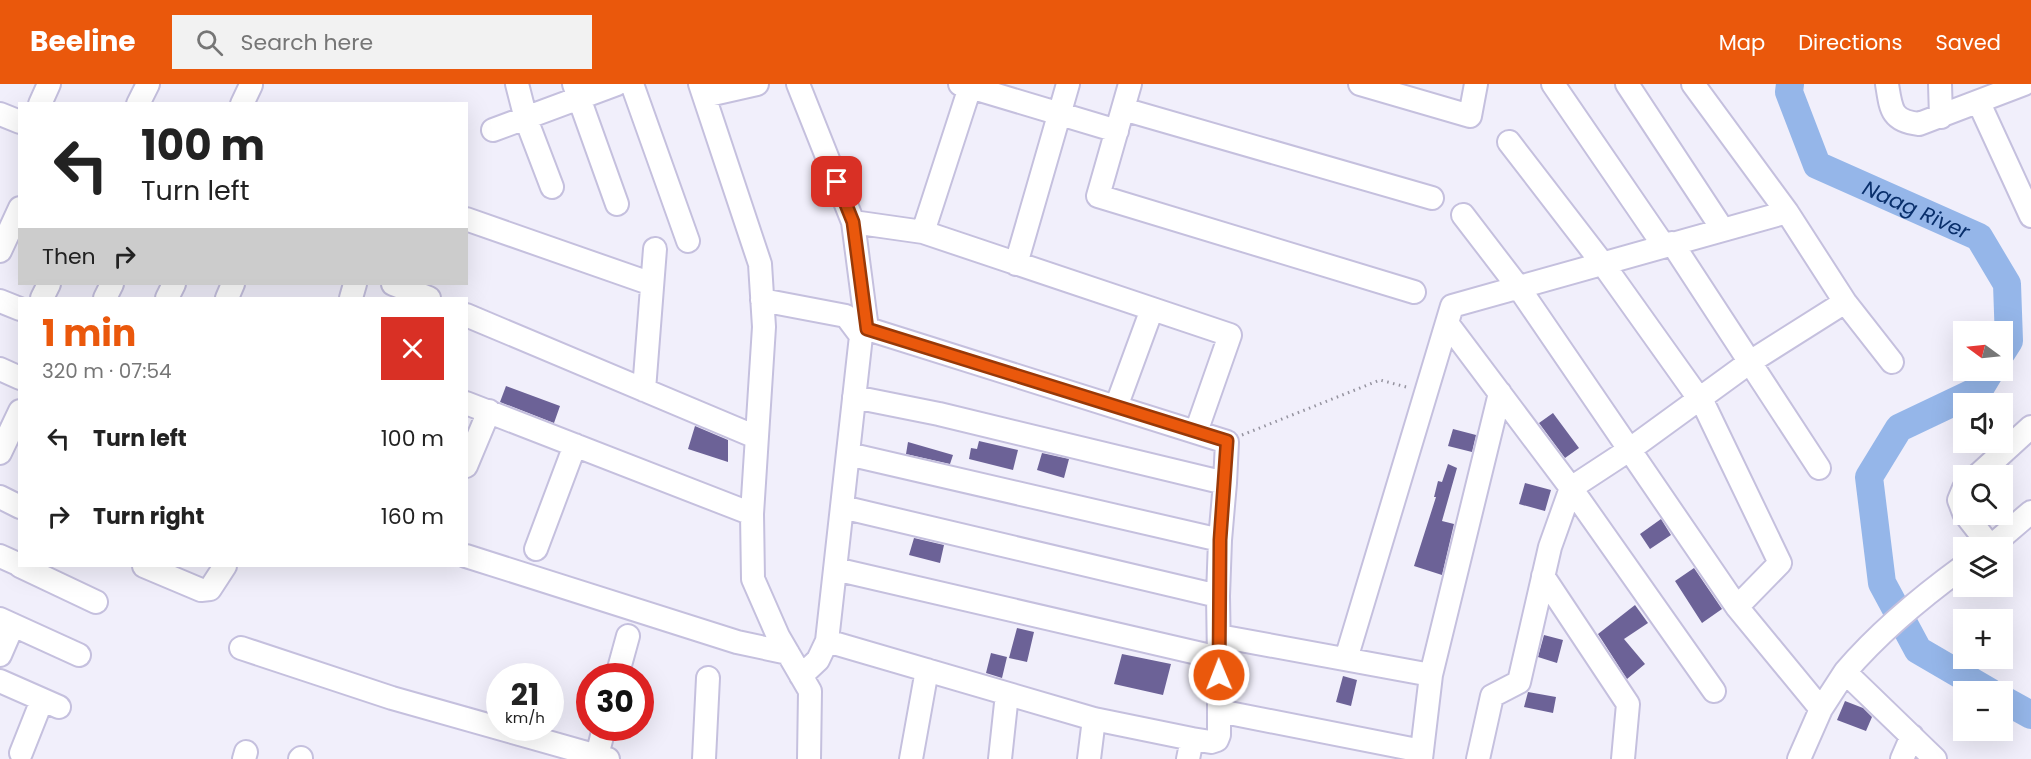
<!DOCTYPE html>
<html lang="en">
<head>
<meta charset="utf-8">
<style>
  body { margin:0; font-family:Poppins,sans-serif; background:#f2f2f2; color:#222; height:100vh; display:flex; flex-direction:column; font-size:22px; white-space:nowrap }
  * { box-sizing:border-box; margin:0 }
  p { font-size:20px; color:#767676 }
  .icon { flex:none; width:33px; height:33px; fill:none; stroke:currentColor; stroke-width:2; stroke-linecap:round; stroke-linejoin:round }
  .map { position:relative; flex:1; overflow:hidden }
  .side { position:absolute; left:18px; top:213px; width:450px; height:270px; display:flex; flex-direction:column; background:#fff; border-radius:0px; box-shadow:0 6px 24px #0002 }
  .side>* { flex:none }
  .banner { position:absolute; left:18px; top:18px; width:450px; height:183px; border-radius:0px; box-shadow:0 6px 24px #0002; background:#fff; color:#222; overflow:hidden }
  .needle { width:39px; rotate:285deg }
  .tools { position:absolute; left:1953px; top:237px; display:grid; gap:12px }
  .tools a { display:grid; place-items:center; width:60px; height:60px; border-radius:0px; background:#fff; box-shadow:0 6px 24px #0002; font-size:30px }
  .speed { position:absolute; left:486px; top:579px; display:flex; gap:12px; font-size:30px; font-weight:700; text-align:center }
  .speed>* { display:grid; place-content:center; width:78px; height:78px; border-radius:50%; background:#fff; box-shadow:0 6px 24px #0002; line-height:1 }
  .speed small { font-size:15px; font-weight:400 }
  .speed .limit { border:9px solid #d22; background:#fff; color:#111 }
  .pin { position:absolute; display:grid; place-items:center; width:51px; height:51px; color:#fff; margin:-26px; border-radius:12px; box-shadow:0 3px 9px #0006 }
  .me { position:absolute; width:66px; margin:-33px; rotate:359deg; stroke-linejoin:round; filter:drop-shadow(0 0 4px #0008) }
  .turn { display:flex; align-items:center; gap:21px; height:126px; padding:0 24px; font-size:27px }
  .turn .icon { width:78px; height:78px; stroke-width:2.5 }
  .turn b { display:block; font-size:42px; line-height:51px }
  .then { display:flex; align-items:center; height:57px; padding:0 24px; background:#0003; gap:12px; font-size:22px }
  .round { display:grid; place-items:center; flex:none; width:63px; height:63px; border-radius:0px; background:#f2f2f2 }
  .overview { display:flex; align-items:center; justify-content:space-between; height:102px; padding:0 24px }
  h1 { font-size:36px; font-weight:700; line-height:45px; color:#ea580c }
  ul { padding:0; list-style:none }
  li { display:flex; align-items:center; gap:18px; height:78px; padding:0 24px }
  li div { flex:1 }
  li b { display:block; font-size:22px }
  li em { font-style:normal }
  header { display:flex; align-items:center; gap:36px; box-sizing:border-box; height:84px; padding:0 30px; background:#ea580c; color:#fff }
  header strong { font-size:28px }
  nav { display:flex; gap:33px; margin-inline-start:auto; font-size:21px }
  .search { width:420px; height:54px; background:#f2f2f2; display:flex; align-items:center; gap:15px; box-sizing:border-box; padding:0 21px; border-radius:0px; color:#767676; font-size:22px }
  .map>svg:first-child { display:block }
  .lines { fill:none; stroke-linecap:round; stroke-linejoin:round }
  .river { stroke:#95b6e9; stroke-width:28 }
  .building { fill:#6c6297 }
  .minor-casing { stroke:#c5c0de; stroke-width:26 }
  .path { stroke:#95939f; stroke-width:3; stroke-dasharray:1.5 4.5; stroke-linecap:butt }
  .minor { stroke:#fff; stroke-width:22 }
  .route-casing { stroke:#983908; stroke-width:15 }
  .route { stroke:#ea580c; stroke-width:10 }
  .labels { text-anchor:middle; dominant-baseline:central; stroke-width:6; stroke-linejoin:round; paint-order:stroke }
  .water-label { font-size:21px; font-style:italic; fill:#092f6b; stroke:#f1effb }
</style>
</head>
<body>
<header>
<strong>Beeline</strong>
<div class="search"><svg class="icon" aria-label="search" viewBox="0 0 24 24"><circle cx="10" cy="10" r="6"/><path d="M15 15l6 6"/></svg>Search here</div>
<nav><a>Map</a><a>Directions</a><a>Saved</a></nav>
</header>
<div class="map">
<svg width="2031" height="675" viewBox="0 0 2031 675">
  <rect width="100%" height="100%" fill="#f1effb"/>
  <g class="lines">
    <!-- river -->
    <g class="river">
      <path id="s1" d="M1790 0 1789 8 1817 81 1979 153 2007 200 2009 257 2002 268"/>
      <path d="M1990 608 1918 566 1882 499 1869 393 1899 344 1979 306 1991 286"/>
      <path d="M2002 615 2031 631"/>
    </g>
  </g>
  <!-- building -->
  <path class="building" d="M506 302 560 322 554 339 500 318Z
    M1553 329 1579 364 1565 374 1539 339Z
    M695 342 728 356V378L688 365Z
    M1453 345 1476 351 1472 368 1448 362Z
    M979 357 1018 366 1013 386 969 375 971 364 977 365Z
    M908 358 953 371 950 380 906 370Z
    M1042 369 1069 375 1064 394 1037 386Z
    M1448 380 1457 384 1442 437 1454 440 1442 491 1414 482 1436 413H1434L1438 397 1442 398Z
    M1525 399 1551 406 1545 427 1519 420Z
    M1661 435 1671 451 1650 465 1640 450Z
    M914 454 944 461 940 479 909 471Z
    M1694 484 1722 525 1702 539 1675 497Z
    M1635 521 1648 539 1624 555 1645 580 1627 595 1598 550Z
    M1017 544 1034 548 1027 578 1009 574Z
    M1544 551 1563 556 1557 579 1538 573Z
    M991 569 1007 573 1002 594 986 589Z
    M1122 570 1171 580 1163 611 1114 600Z
    M1343 592 1357 596 1351 622 1336 618Z
    M1528 608 1556 613 1553 629 1524 623Z
    M1845 617 1863 624 1872 633 1866 647 1837 636Z"/>
  <g class="lines">
    <defs>
      <path id="minor" d="M517 0 526 35 552 103
        M574 0 617 120
        M632 0 688 157
        M700 0 760 180 764 243 752 430 753 495 778 552 810 607 809 675
        M798 0 853 138 867 245
        M960 0 1117 47
        M1130 0 1098 112 1414 208
        M1360 0 1470 32 1476 0
        M1553 0 1664 162
        M1627 0 1723 146
        M1693 0 1787 128 1845 218 1892 278
        M1887 0C1891 25 1891 37 1919 40L2024 0
        M1940 0 1941 33
        M704 12 757 0
        M1979 19 2031 132
        M40 20 49 0
        M138 20 148 0
        M242 20 251 1
        M1123 25 1432 114
        M0 30 20 38
        M493 46 617 0
        M1509 58 1603 180 1705 323 1780 479 1737 523
        M1463 131 1519 204 1737 523 1821 625 1845 588 1935 675
        M466 135 652 200
        M853 138 923 148 1230 251 1196 348
        M923 148 971 0
        M1672 159 1819 384
        M0 167 20 124
        M1016 180 1068 0
        M393 200 429 214
        M42 214 49 200
        M105 214 112 200
        M167 214 174 200
        M227 214 233 200
        M351 214 355 200
        M762 216 846 232 861 252 827 557 1094 635 1192 655 1188 675
        M0 217 20 225
        M466 231 756 353
        M1447 239 1571 404 1714 607
        M852 240 1227 358 1225 399
        M0 285 20 294
        M644 306 655 165
        M854 313 939 330 1225 399 1220 456
        M466 319 752 430
        M1116 323 1152 225
        M0 369 20 327
        M848 370 1220 456 1218 512
        M466 382 489 327
        M1977 392 2031 343
        M1964 404 1959 416 1964 429
        M0 413 20 423
        M842 423 1218 512 1219 574
        M1965 430 1990 462
        M1989 464 2031 428
        M536 465 575 361
        M0 472 20 481
        M466 472 737 558 788 569
        M20 482 96 518
        M144 482 201 506 210 505 225 482
        M835 485 1219 574V651L1217 656 1211 658 1192 655
        M1543 492 1628 620 1623 675
        M0 535 79 571
        M1219 552 1431 591
        M241 564 392 614 608 675
        M0 571 13 541
        M1346 575 1452 222 1787 128
        M1845 588C1880 547 1920 514 1964 482
        M617 592 628 552
        M801 592 818 576 827 557
        M0 597 59 623
        M1219 627 1422 667
        M21 669 42 616
        M597 672 604 644
        M244 675 246 668
        M300 675 301 674
        M704 675 708 594
        M911 675 927 586
        M1000 675 1007 610
        M1089 675 1094 635
        M1421 675 1431 591 1500 309
        M1478 675 1492 612 1519 598 1550 463 1571 404 1629 366 1750 278 1845 218
        M1799 675 1821 625
        M1902 675 1912 652"/>
    </defs>
    <!-- minor casing -->
    <use href="#minor" class="minor-casing"/>
    <!-- path -->
    <path class="path" d="M1242 351 1380 296 1410 304"/>
    <!-- minor -->
    <use href="#minor" class="minor"/>
  </g>
  <g class="lines">
    <defs>
      <path id="route" d="M837 98 853 138 867 245 1227 357 1220 456 1219 591"/>
    </defs>
    <!-- route casing -->
    <use href="#route" class="route-casing"/>
    <!-- route -->
    <use href="#route" class="route"/>
  </g>
  <g class="labels">
    <!-- water labels -->
    <g class="water-label">
      <text stroke="none"><textPath href="#s1" startOffset="195">Naag River</textPath></text>
    </g>
  </g>
</svg>
<div class="tools">
<a><svg class="needle" viewBox="-14 -14 28 28"><path d="M0-13l5 13h-10z" fill="#e53935"/><path d="M0 13l5-13h-10z" fill="#767676"/></svg></a>
<a><svg class="icon" aria-label="sound" viewBox="0 0 24 24"><path d="M4 9h4l5-4v14l-5-4H4zM17 9q2 3 0 6"/></svg></a>
<a><svg class="icon" aria-label="search" viewBox="0 0 24 24"><circle cx="10" cy="10" r="6"/><path d="M15 15l6 6"/></svg></a>
<a><svg class="icon" aria-label="layers" viewBox="0 0 24 24"><path d="M12 4l9 5-9 5-9-5zM3 14l9 5 9-5"/></svg></a>
<a>+</a>
<a>−</a>
</div>
<div class="speed"><div>21<small>km/h</small></div><div class="limit">30</div></div>
<div class="pin" style="left:837px;top:98px;background:#d93025"><svg class="icon" aria-label="arrive" viewBox="0 0 24 24"><path d="M6 21V4h12l-3 4 3 4H6"/></svg></div>
<svg class="me" style="left:1219px;top:591px" viewBox="-20 -20 40 40"><circle r="17" fill="#ea580c" stroke="#fff" stroke-width="3"/><path d="M0-11L8 9 0 5-8 9z" fill="#fff"/></svg>
<div class="banner">
<div class="turn"><svg class="icon" aria-label="left" viewBox="0 0 24 24"><path d="M17 20v-9H6M10 6l-5 5 5 5"/></svg><div><b>100 m</b>Turn left</div></div>
<div class="then">Then<svg class="icon" aria-label="right" viewBox="0 0 24 24"><path d="M7 20v-9h11M14 6l5 5-5 5"/></svg></div>
</div>
<section class="side">
<div class="overview"><div><h1>1 min</h1><p>320 m · 07:54</p></div><a class="round" style="background:#d93025;color:#fff"><svg class="icon" aria-label="close" viewBox="0 0 24 24"><path d="M6 6l12 12M18 6L6 18"/></svg></a></div>
<ul>
<li><svg class="icon" aria-label="left" viewBox="0 0 24 24"><path d="M17 20v-9H6M10 6l-5 5 5 5"/></svg><div><b>Turn left</b></div><em>100 m</em></li>
<li><svg class="icon" aria-label="right" viewBox="0 0 24 24"><path d="M7 20v-9h11M14 6l5 5-5 5"/></svg><div><b>Turn right</b></div><em>160 m</em></li>
</ul>
</section>
</div>
</body>
</html>
